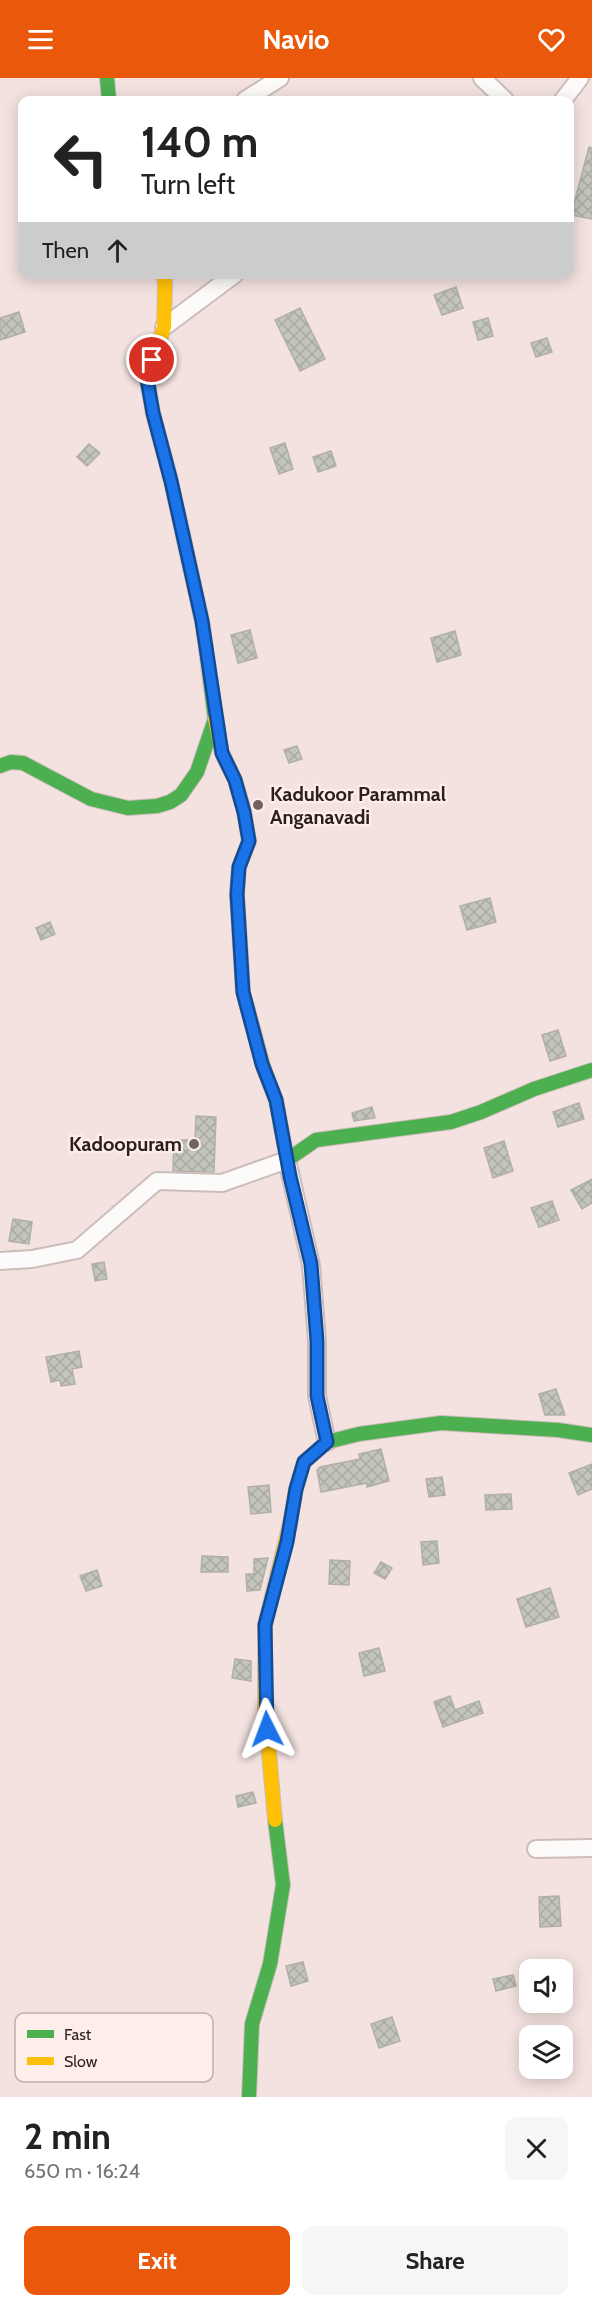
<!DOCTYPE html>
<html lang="en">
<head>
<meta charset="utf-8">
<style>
  body { margin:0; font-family:Cabin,sans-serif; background:#f6f6f6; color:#222; height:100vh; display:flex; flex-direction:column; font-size:22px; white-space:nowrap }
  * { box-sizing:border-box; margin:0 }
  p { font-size:20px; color:#767676 }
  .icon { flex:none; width:33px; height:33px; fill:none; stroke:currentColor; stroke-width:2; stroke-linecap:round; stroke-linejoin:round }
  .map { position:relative; height:2019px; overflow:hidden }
  .sheet { display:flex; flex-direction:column; background:#fff; flex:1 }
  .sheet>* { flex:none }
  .banner { position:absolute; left:18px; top:18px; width:556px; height:183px; border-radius:12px; box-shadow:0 3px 15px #0003; background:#fff; color:#222; overflow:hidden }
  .buttons { position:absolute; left:519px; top:1881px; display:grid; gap:12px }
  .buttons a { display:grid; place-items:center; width:54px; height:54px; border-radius:12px; background:#fff; box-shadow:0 3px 15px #0003; font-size:30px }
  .pin { position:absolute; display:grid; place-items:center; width:51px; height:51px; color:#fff; margin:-26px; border:3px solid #fff; border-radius:50%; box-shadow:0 2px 6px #0007 }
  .me { position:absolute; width:66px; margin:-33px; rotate:357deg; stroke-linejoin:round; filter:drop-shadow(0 0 4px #0008) }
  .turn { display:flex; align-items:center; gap:21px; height:126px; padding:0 24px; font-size:27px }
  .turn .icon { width:78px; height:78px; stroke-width:2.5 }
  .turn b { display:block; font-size:42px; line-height:51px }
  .then { display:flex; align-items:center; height:57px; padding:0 24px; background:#0003; gap:12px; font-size:22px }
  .round { display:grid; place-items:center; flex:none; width:63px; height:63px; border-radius:12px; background:#f6f6f6 }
  .overview { display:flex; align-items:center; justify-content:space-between; height:102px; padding:0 24px }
  h1 { font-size:36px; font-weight:800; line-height:45px }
  .action { display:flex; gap:12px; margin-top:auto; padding:12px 24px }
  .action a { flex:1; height:69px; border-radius:12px; background:#ea580c; color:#fff; font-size:24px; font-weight:800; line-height:69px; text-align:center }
  .action a+a { background:#f6f6f6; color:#222 }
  header { display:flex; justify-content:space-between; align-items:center; height:78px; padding:0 24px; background:#ea580c; color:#fff; font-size:27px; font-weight:800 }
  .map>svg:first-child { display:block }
  .building { fill:url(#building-cross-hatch); stroke:#b2afaa; stroke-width:1.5 }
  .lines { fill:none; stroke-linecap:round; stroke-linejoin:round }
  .street-casing { stroke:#ccbdbb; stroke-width:20 }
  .fast-casing { stroke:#ccbdbb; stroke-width:16 }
  .slow-casing { stroke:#ccbdbb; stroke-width:16 }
  .street { stroke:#fdfbfa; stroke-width:16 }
  .fast { stroke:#4caf50; stroke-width:14 }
  .slow { stroke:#ffc107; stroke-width:14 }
  .route-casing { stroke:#114b97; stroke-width:15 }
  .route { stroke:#1a73e8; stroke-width:10 }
  .poi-dot { fill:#726361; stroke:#feeeeb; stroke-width:2 }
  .labels { text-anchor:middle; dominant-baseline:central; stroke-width:4.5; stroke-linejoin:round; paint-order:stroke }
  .poi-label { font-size:20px; font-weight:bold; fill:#2d1f1d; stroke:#feeeeb; text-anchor:start }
  .key { fill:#feeeeb; stroke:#bfb0ad; stroke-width:1.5 }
  .key-label { font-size:16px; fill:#2d1f1d }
</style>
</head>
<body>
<header><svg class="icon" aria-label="menu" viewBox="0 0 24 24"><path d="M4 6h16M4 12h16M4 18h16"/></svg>Navio<svg class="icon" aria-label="heart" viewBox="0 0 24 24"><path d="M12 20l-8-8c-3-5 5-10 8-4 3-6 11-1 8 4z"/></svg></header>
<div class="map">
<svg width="592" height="2019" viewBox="0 0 592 2019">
  <defs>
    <pattern id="building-cross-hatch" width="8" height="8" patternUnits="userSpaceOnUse" patternTransform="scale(1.5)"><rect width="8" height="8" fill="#c3c5bb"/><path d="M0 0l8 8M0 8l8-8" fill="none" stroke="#a8a9a0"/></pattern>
  </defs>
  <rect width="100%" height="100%" fill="#f3e2e0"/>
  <!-- building -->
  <path class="building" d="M589 69 592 70V141L571 137Z
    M456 209 463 230 442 237 434 217Z
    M300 230 325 281 300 293 275 242Z
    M19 234 25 254 0 262V240Z
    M488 240 493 258 478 262 473 244Z
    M547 260 552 274 536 279 531 265Z
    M285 365 293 391 279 396 270 370Z
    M89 366 100 375 87 388 77 379Z
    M331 373 336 388 318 394 313 379Z
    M250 552 257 580 238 585 231 557Z
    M455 553 461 577 437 584 431 560Z
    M297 668 302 681 289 685 284 672Z
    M490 820 496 844 467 852 460 828Z
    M50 844 55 856 41 862 36 850Z
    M558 952 566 978 550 983 542 957Z
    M579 1025 584 1041 558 1049 553 1034Z
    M372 1029 375 1040 354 1043 352 1035Z
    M196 1038 216 1039 214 1094 173 1093 174 1062H195Z
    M504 1063 513 1093 493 1100 484 1070Z
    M592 1101V1125L582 1131 571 1112Z
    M552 1123 559 1142 539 1149 531 1130Z
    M13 1141 32 1144 29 1166 9 1163Z
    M104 1184 107 1201 95 1203 92 1186Z
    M79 1273 82 1289 72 1291 75 1306 61 1308 60 1302 51 1304 46 1279Z
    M556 1311 565 1337H545L539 1316Z
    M381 1371 389 1403 367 1409V1405L321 1414 317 1392 320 1389 360 1381 359 1376Z
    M592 1386V1411L578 1417 569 1395Z
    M442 1399 445 1417 429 1419 426 1401Z
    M269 1407 271 1434 251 1436 248 1409Z
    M511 1416 512 1431 486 1432 485 1417Z
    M437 1463 439 1485 423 1487 421 1464Z
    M202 1478 228 1479V1494H201Z
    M268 1480 260 1512 247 1513 246 1496H254V1481Z
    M330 1482 350 1483 349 1507 329 1506Z
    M381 1484 392 1490 385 1501 374 1495Z
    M97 1492 102 1508 86 1513 80 1498Z
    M550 1510 559 1539 526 1549 517 1521Z
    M379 1570 385 1593 364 1598 359 1575Z
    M235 1581 251 1583V1603L232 1600Z
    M450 1618 455 1632 479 1623 483 1635 443 1649 434 1624Z
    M253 1714 256 1725 238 1729 236 1718Z
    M559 1818 561 1848 540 1849 539 1819Z
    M303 1884 308 1903 291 1908 286 1888Z
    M513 1897 516 1908 496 1913 493 1901Z
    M392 1939 400 1963 379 1970 371 1946Z"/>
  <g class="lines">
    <defs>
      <path id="street" d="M482 0 505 22
        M245 22 280 0
        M563 22 580 0
        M164 249 235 196
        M0 1183 32 1181 77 1172 157 1103 222 1105 287 1082 311 1187 317 1263V1318L327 1364
        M536 1771 592 1770"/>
      <path id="fast" d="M107 0 109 22
        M0 688 11 684 23 685 91 721 128 730 157 728 170 724 181 717 197 694 215 641 206 570
        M264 991 276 1022 287 1082 316 1062 451 1044 481 1034 534 1011 592 992
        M290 1446 296 1411 304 1384 327 1364 359 1356 441 1345 558 1352 592 1357
        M249 2019 252 1946 270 1886 283 1807 275 1742"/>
      <path id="slow" d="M163 196 165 205 164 249 147 301 153 335 171 403 202 543 206 570
        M215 641 222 675 235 702 244 733 249 763 239 789 237 816 243 914 264 991
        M275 1742 265 1630V1547L290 1446"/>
    </defs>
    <!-- street casing -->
    <use href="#street" class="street-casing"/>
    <!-- fast casing -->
    <use href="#fast" class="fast-casing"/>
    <!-- slow casing -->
    <use href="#slow" class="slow-casing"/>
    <!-- street -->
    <use href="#street" class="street"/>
    <!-- fast -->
    <use href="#fast" class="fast"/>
    <!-- slow -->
    <use href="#slow" class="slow"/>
  </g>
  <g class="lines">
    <defs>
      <path id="route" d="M152 282 147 301 153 335 171 403 202 543 222 675 235 702 244 734 249 763 239 789 237 816 243 914 262 986 276 1022 290 1098 311 1186 317 1263V1318L327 1364 304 1384 296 1411 287 1464 265 1547 267 1651"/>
    </defs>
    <!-- route casing -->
    <use href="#route" class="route-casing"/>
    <!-- route -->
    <use href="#route" class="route"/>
  </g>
  <!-- markers -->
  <g class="poi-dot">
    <circle cx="258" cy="727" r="6"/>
    <circle cx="194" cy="1066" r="6"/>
  </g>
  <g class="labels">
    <!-- poi labels -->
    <g class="poi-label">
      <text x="270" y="716">Kadukoor Parammal<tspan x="270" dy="23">Anganavadi</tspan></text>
      <text x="182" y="1066" text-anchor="end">Kadoopuram</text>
    </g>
  </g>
  <!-- legend -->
  <rect x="15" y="1935" width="198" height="69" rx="9" class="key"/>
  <rect x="27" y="1952" width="27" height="8" fill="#4caf50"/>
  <rect x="27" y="1979" width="27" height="8" fill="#ffc107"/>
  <g class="key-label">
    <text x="64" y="1962">Fast</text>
    <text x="64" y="1989">Slow</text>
  </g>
</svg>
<div class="buttons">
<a><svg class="icon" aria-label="sound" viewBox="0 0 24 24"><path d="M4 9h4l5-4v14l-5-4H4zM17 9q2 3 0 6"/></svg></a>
<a><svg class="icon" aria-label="layers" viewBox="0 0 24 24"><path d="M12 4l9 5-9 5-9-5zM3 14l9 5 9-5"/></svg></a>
</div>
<div class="pin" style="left:152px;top:282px;background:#d93025"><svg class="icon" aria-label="arrive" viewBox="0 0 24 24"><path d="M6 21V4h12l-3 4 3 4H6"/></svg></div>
<svg class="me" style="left:267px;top:1651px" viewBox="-20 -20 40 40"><path d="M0-17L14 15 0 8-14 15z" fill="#1a73e8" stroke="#fff" stroke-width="4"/></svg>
<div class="banner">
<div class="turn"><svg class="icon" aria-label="left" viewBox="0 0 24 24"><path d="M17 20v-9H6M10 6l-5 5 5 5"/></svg><div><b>140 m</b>Turn left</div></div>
<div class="then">Then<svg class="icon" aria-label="ahead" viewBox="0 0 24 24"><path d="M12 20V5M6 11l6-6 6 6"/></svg></div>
</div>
</div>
<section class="sheet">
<div class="overview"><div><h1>2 min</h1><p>650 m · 16:24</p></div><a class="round"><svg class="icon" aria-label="close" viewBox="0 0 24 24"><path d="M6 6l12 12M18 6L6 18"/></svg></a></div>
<div class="action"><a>Exit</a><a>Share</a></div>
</section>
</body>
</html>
